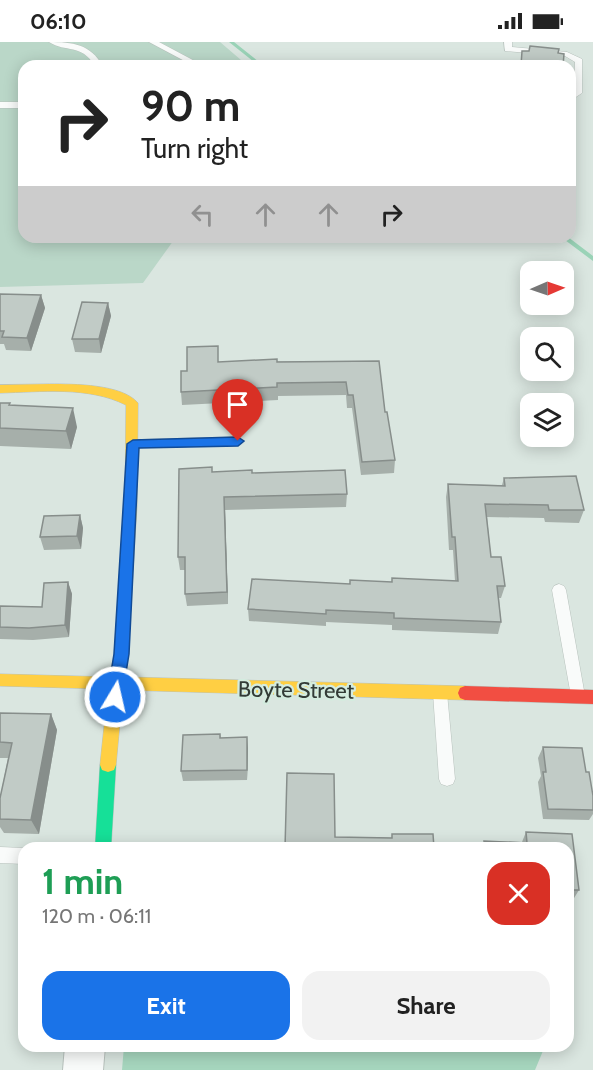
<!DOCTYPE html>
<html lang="en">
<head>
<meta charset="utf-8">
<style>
  body { margin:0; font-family:Cabin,sans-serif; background:#f2f2f2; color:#222; height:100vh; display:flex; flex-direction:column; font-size:22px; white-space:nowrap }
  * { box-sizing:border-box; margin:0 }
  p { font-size:20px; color:#767676 }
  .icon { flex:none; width:33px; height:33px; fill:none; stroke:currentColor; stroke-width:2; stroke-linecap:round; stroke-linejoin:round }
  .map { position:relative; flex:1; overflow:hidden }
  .details { position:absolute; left:18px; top:800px; width:556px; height:210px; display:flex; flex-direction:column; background:#fff; border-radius:18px; box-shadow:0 3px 15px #0003 }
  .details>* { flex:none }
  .top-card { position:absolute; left:18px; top:18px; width:558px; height:183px; border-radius:18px; box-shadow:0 3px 15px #0003; background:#fff; color:#222; overflow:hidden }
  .needle { width:39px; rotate:88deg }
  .buttons { position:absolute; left:520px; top:219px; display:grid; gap:12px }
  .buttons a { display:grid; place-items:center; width:54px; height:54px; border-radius:12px; background:#fff; box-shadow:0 3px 15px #0003; font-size:30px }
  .pin { position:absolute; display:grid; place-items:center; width:51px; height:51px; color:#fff; margin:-62px -26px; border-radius:50% 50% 50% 0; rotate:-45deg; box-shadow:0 0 6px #0007 }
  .pin .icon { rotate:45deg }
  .me { position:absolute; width:66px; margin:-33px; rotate:9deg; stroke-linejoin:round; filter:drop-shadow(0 0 4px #0008) }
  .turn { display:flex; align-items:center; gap:21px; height:126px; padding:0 24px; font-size:27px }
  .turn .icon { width:78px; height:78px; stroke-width:2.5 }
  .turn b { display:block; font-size:42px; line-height:51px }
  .lanes { display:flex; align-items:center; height:57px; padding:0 24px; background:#0003; justify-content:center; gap:30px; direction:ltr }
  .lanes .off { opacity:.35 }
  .round { display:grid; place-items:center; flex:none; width:63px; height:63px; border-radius:18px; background:#f2f2f2 }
  .summary { display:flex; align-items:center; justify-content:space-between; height:102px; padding:0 24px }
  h1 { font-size:36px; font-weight:800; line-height:45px; color:#1e9e55 }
  .primary-button { display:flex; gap:12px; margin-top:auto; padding:12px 24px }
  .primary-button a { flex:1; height:69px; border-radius:18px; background:#1a73e8; color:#fff; font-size:24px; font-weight:800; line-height:69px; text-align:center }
  .primary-button a+a { background:#f2f2f2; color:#222 }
  .status { display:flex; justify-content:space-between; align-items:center; height:42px; padding:0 30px; background:#fff; direction:ltr }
  .status svg { height:16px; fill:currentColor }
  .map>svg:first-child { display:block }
  .green { fill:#bad7c8 }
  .forest { fill:#a6d6be }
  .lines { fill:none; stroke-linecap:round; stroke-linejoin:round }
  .stream { fill:#9ad3b7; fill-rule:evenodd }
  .lane-casing { stroke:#b8c2bd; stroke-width:1 }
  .street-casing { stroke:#b8c2bd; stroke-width:2 }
  .fast-casing { stroke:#b8c2bd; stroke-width:1 }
  .slow-casing { stroke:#b8c2bd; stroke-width:1 }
  .jam-casing { stroke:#b8c2bd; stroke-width:1 }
  .lane { fill:#f9fbfa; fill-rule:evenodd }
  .street { fill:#f9fbfa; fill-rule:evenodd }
  .fast { fill:#16e098; fill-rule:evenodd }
  .slow { fill:#ffcf43; fill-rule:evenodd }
  .jam { fill:#f24e42; fill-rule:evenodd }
  .wall { fill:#a6afaa }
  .shaded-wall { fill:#878e8b }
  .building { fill:#c1cbc6; stroke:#878e8b; stroke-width:1.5 }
  .route { fill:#1a73e8; stroke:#114b97; stroke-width:1.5 }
  .labels { text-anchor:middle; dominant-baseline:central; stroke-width:4.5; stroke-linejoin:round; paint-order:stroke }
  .street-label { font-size:22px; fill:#323b36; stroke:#d4ecdf }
</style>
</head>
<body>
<div class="status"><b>06:10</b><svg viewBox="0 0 49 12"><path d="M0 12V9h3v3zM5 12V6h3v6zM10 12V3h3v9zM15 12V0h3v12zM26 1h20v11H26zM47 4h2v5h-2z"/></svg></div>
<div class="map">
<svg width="593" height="1028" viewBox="0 0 593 1028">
  <rect width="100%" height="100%" fill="#dae6e0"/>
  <!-- green -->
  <path class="green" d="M0 0H220L248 24H24V195H176L143 241 0 245Z"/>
  <!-- forest -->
  <path class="forest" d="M124 1004H545L535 1028H122Z"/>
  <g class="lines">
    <!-- stream -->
    <path class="stream" d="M229 0H234L264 24H259Z
      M561 195H568L593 214V219Z"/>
    <defs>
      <path id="lane" d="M49 0C73 0 90 2 103 24H95C81 1 66 11 49 0Z
        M149 0H159L204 24H194Z
        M504 0H512V5L567 10 582 17V51L570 59V52L574 50 575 20 565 14 505 9Z
        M0 60H24V66H0Z
        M238 395 244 399 238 403 133 406 127 402 133 398Z
        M559 542 564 544 566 548 585 654 583 659 578 661 573 659 571 654 552 548 554 544Z
        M440 644 445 646 447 651 455 737 453 742 447 744 441 742 439 737 433 651 435 646Z
        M0 805 24 806V822L0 821Z"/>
      <path id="street" d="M65 1004H105L103 1028H63Z"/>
      <path id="fast" d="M108 716 114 718 116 723 111 806H95L100 723 102 718Z"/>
      <path id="slow" d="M50 342C74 342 122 342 138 361L137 464 128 612 125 635 465 644 470 646 472 651 470 656 465 658 123 648 116 723 114 728 108 730 102 728 100 723 108 647 0 644V632L110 635 114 612 125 464 126 363C88 344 41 350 0 351V343Z"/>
      <path id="jam" d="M465 644 593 648V662L465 658 460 656 458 651 460 646Z"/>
    </defs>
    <!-- lane casing -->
    <use href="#lane" class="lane-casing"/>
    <!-- street casing -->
    <use href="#street" class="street-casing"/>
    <!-- fast casing -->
    <use href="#fast" class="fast-casing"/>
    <!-- slow casing -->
    <use href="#slow" class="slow-casing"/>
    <!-- jam casing -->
    <use href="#jam" class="jam-casing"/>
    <!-- lane -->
    <use href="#lane" class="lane"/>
    <!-- street -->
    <use href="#street" class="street"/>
    <!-- fast -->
    <use href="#fast" class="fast"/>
    <!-- slow -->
    <use href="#slow" class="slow"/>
    <!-- jam -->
    <use href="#jam" class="jam"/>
  </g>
  <!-- wall -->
  <path class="wall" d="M0 252 41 253 45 266 31 309 6 308 4 302H0Z
    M108 261 111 274 101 311 75 310 72 297Z
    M379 319 385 370 395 418 394 431 361 433 352 366H347L346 353 278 354V358L182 363 181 350 219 320Z
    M0 361 77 385 71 407 0 404Z
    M212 430 252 431 347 452 346 465 225 468 228 562 187 564 185 552V528H180L178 515Z
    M504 436 584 468 579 481 545 480 544 476 487 475 491 515 505 544 501 556H499L501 580 498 592 392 588V583L326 580V584L249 579 248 567 350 542 392 540 455 539 453 508H449L446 455 448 442 502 443Z
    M80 473 83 486 81 507 44 508 40 495Z
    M68 540 72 552 69 595 33 598 0 597V564L42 565Z
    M0 671 51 672 57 688 39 792 4 791 0 785V756L8 716H0Z
    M220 692 221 696 248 706 247 738 183 739 181 729Z
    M543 705 593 768V772L589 778 543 777 538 740 541 734 538 716Z
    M526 790 572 792 579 848 571 861H568V806H482L484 799 522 800Z"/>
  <!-- shaded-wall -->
  <path class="shaded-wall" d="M41 253 45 266 31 309 27 296Z
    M108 261 111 274 101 311 99 297Z
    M73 366 77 385 71 407 66 389Z
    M224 455 225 468 228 562 227 550Z
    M80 473 83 486 81 507 77 494Z
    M68 540 72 552 69 595 65 583Z
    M51 672 57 688 39 792 31 778Z
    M247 695 248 706 247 738Z"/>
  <!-- building -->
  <path class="building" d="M530 4 559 7 558 11 564 12 563 24H521L522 9H529Z
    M0 252 41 253 27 296 2 295 4 289H0Z
    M82 260 108 261 99 297H72Z
    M218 304V320L277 317V320L379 319 385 370H387L395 418 362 420 353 353H348L346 340 277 341V345L181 350V329H187V305Z
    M0 361H10L9 363 73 366 66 389 0 386Z
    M212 425V430L252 428V431L345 428 347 452 224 455 227 550 185 552V515H178L179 427Z
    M576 434 584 468H549L548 463 485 462 491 515H501L505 544H497L501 580 394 576V571L326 568V572L248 567 252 537 350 542V538L392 540V536L458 539 455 495H452L448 442 505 444 504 436Z
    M80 473 77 494 40 495 44 474Z
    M68 540 65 583 29 586 0 585V564L42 565 44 541Z
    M0 671 51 672 31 778 0 777V756L12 701 0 700Z
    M220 692V696L247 695V728L181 729 183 693Z
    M543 705 582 706 586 730H589L593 754V768L548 767 543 730H546Z
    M287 731 334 732 335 795 392 796V792H433L434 806H285Z
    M526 790 572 792 579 848H568V806H485L484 799 527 801Z"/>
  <!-- route -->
  <path class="route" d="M238 395 244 399 238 404 139 406 129 612 122 655 120 660 115 662 109 660 107 655 114 612 127 402 133 398Z"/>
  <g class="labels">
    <!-- street labels -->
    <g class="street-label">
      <text transform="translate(296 648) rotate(1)">Boyte Street</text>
    </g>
  </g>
</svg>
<div class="buttons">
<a><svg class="needle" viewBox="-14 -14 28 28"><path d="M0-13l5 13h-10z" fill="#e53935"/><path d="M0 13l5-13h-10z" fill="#767676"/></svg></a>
<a><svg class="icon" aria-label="search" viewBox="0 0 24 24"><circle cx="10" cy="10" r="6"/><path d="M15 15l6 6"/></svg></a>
<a><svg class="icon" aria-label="layers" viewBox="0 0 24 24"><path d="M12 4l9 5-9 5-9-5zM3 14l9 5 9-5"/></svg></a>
</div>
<div class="pin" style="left:238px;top:399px;background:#d93025"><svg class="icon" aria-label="arrive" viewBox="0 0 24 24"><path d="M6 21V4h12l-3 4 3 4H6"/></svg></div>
<svg class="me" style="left:115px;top:655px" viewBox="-20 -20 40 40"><circle r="17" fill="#1a73e8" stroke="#fff" stroke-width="3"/><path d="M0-11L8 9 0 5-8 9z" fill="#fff"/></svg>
<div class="top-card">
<div class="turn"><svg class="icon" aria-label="right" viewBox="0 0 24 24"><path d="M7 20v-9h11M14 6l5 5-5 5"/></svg><div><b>90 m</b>Turn right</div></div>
<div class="lanes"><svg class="icon off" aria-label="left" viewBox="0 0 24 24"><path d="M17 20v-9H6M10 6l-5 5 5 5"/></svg><svg class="icon off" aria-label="ahead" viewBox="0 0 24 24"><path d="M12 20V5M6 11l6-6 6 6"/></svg><svg class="icon off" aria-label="ahead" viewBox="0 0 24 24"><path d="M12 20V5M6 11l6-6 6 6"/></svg><svg class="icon" aria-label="right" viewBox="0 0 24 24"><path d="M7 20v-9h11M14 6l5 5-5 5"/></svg></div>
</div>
<section class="details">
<div class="summary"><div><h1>1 min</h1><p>120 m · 06:11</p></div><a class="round" style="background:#d93025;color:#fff"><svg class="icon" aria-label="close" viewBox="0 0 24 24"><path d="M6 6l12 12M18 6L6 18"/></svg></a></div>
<div class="primary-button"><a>Exit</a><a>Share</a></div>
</section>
</div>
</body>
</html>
